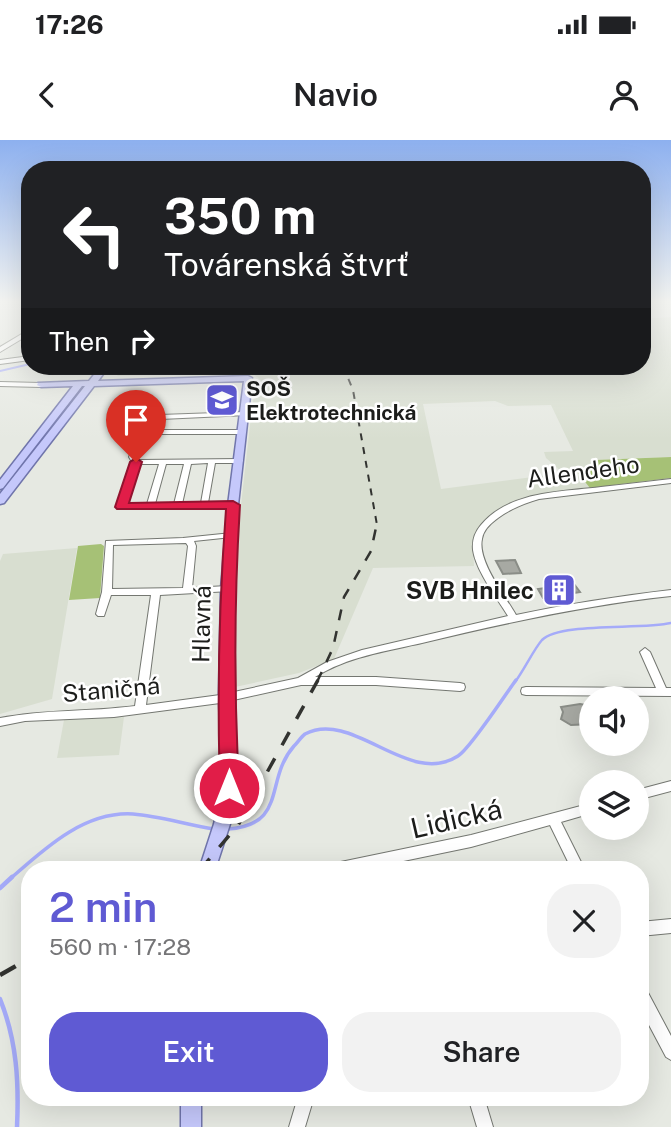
<!DOCTYPE html>
<html lang="en">
<head>
<meta charset="utf-8">
<style>
  body { margin:0; font-family:"Public Sans",sans-serif; background:#f2f2f2; color:#202124; height:100vh; display:flex; flex-direction:column; font-size:26px; white-space:nowrap }
  * { box-sizing:border-box; margin:0 }
  p { font-size:23px; color:#757577 }
  .icon { flex:none; width:38px; height:38px; fill:none; stroke:currentColor; stroke-width:2; stroke-linecap:round; stroke-linejoin:round }
  .map { position:relative; flex:1; overflow:hidden }
  .sheet { position:absolute; left:21px; top:721px; width:628px; height:245px; display:flex; flex-direction:column; background:#fff; border-radius:28px; box-shadow:0 7px 28px #0002 }
  .sheet>* { flex:none }
  .guide { position:absolute; left:21px; top:21px; width:630px; height:214px; border-radius:28px; box-shadow:0 7px 28px #0002; background:#202124; color:#fff; overflow:hidden }
  .controls { position:absolute; left:579px; top:546px; display:grid; gap:14px }
  .controls a { display:grid; place-items:center; width:70px; height:70px; border-radius:50%; background:#fff; box-shadow:0 7px 28px #0002; font-size:35px }
  .pin { position:absolute; display:grid; place-items:center; width:60px; height:60px; color:#fff; margin:-72px -30px; border-radius:50% 50% 50% 0; rotate:-45deg; box-shadow:0 0 7px #0007 }
  .pin .icon { rotate:45deg }
  .me { position:absolute; width:77px; margin:-38px; rotate:0deg; stroke-linejoin:round; filter:drop-shadow(0 0 5px #0008) }
  .turn { display:flex; align-items:center; gap:24px; height:147px; padding:0 28px; font-size:32px }
  .turn .icon { width:91px; height:91px; stroke-width:2.5 }
  .turn b { display:block; font-size:49px; line-height:60px }
  .then { display:flex; align-items:center; height:66px; padding:0 28px; background:#0003; gap:14px; font-size:26px }
  .round { display:grid; place-items:center; flex:none; width:74px; height:74px; border-radius:28px; background:#f2f2f2 }
  .summary { display:flex; align-items:center; justify-content:space-between; height:119px; padding:0 28px }
  h1 { font-size:42px; font-weight:600; line-height:52px; color:#5f5ad3 }
  .cta { display:flex; gap:14px; margin-top:auto; padding:14px 28px }
  .cta a { flex:1; height:80px; border-radius:28px; background:#5f5ad3; color:#fff; font-size:28px; font-weight:600; line-height:80px; text-align:center }
  .cta a+a { background:#f2f2f2; color:#202124 }
  .status { display:flex; justify-content:space-between; align-items:center; height:49px; padding:0 35px; background:#fff; direction:ltr }
  .status svg { height:19px; fill:currentColor }
  header { display:flex; justify-content:space-between; align-items:center; height:91px; padding:0 28px; background:#fff; font-size:32px; font-weight:600 }
  .map>svg:first-child { display:block }
  .built { fill:#d8ded0; fill-rule:evenodd }
  .green { fill:#a6c176 }
  .lines { fill:none; stroke-linecap:round; stroke-linejoin:round }
  .stream-far3 { stroke:#a5abf9; stroke-width:2 }
  .stream-far2 { stroke:#a5abf9; stroke-width:2.5 }
  .stream-far1 { stroke:#a5abf9; stroke-width:3.5 }
  .stream { stroke:#a5abf9; stroke-width:4.5 }
  .building { fill:#a7a9a3; stroke:#8a8d87; stroke-width:2 }
  .minor-casing { stroke:#747771; stroke-width:2 }
  .major-casing { stroke:#7075ab; stroke-width:3 }
  .minor { fill:#fff; fill-rule:evenodd }
  .major { fill:#c5c8fb; fill-rule:evenodd }
  .rail-far3 { stroke:#323330; stroke-width:2; stroke-dasharray:7 7; stroke-linecap:butt }
  .rail-far2 { stroke:#323330; stroke-width:2.5; stroke-dasharray:11 11; stroke-linecap:butt }
  .rail-far1 { stroke:#323330; stroke-width:3.5; stroke-dasharray:15 15; stroke-linecap:butt }
  .rail { stroke:#323330; stroke-width:4.5; stroke-dasharray:18 18; stroke-linecap:butt }
  .route { fill:#e11d48; stroke:#92132f; stroke-width:2 }
  .labels { text-anchor:middle; dominant-baseline:central; stroke-width:5; stroke-linejoin:round; paint-order:stroke }
  .far-poi-label { font-size:21px; font-weight:bold; fill:#1c1d1b; stroke:#fff; text-anchor:start }
  .street-label { font-size:24px; fill:#1c1d1b; stroke:#fff }
  .poi-label { font-size:24px; font-weight:bold; fill:#1c1d1b; stroke:#fff; text-anchor:end }
  .near-street-label { font-size:28px; fill:#1c1d1b; stroke:#fff }
</style>
</head>
<body>
<div class="status"><b>17:26</b><svg viewBox="0 0 49 12"><path d="M0 12V9h3v3zM5 12V6h3v6zM10 12V3h3v9zM15 12V0h3v12zM26 1h20v11H26zM47 4h2v5h-2z"/></svg></div>
<header><svg class="icon" aria-label="back" viewBox="0 0 24 24"><path d="M15 5l-7 7 7 7"/></svg>Navio<svg class="icon" aria-label="person" viewBox="0 0 24 24"><circle cx="12" cy="8" r="4"/><path d="M4 21q1-7 8-7t8 7"/></svg></header>
<div class="map">
<svg width="671" height="987" viewBox="0 0 671 987">
  <rect width="100%" height="100%" fill="#e6e9e2"/>
  <!-- built -->
  <path class="built" d="M671 177V317L595 320 590 348 519 359 495 371 479 390 473 405 474 426 373 428 334 519 299 533 235 547 234 488 238 392 252 267 255 251 261 240 253 234 118 236 113 232 114 226H642V179ZM495 261 508 266 551 265 573 311 544 312 546 318 563 333 441 349 423 264Z
    M77 408 52 559 0 574V421L3 414Z
    M124 577 119 615 57 618 64 580Z"/>
  <!-- green -->
  <path class="green" d="M671 317V338L590 348 577 332 590 330 595 320Z
    M101 404 104 406 100 458 69 460 78 406Z"/>
  <g class="lines">
    <!-- stream-far3 -->
    <path class="stream-far3" d="M0 231 30 224"/>
    <!-- stream-far2 -->
    <path class="stream-far2" d="M515 542C524 530 534 509 542 500 560 482 641 490 671 483"/>
    <!-- stream-far1 -->
    <path class="stream-far1" d="M228 689C288 685 264 640 294 606 298 602 301 597 305 594 353 569 409 648 458 616 470 609 505 555 516 540
      M10 739C44 709 84 671 133 674 160 676 187 685 214 689"/>
    <!-- stream -->
    <path class="stream" d="M0 748 12 737
      M0 859C17 901 19 943 17 987"/>
  </g>
  <!-- building -->
  <path class="building" d="M515 420 521 433 503 434 496 421Z
    M574 444 580 452 543 458 538 449Z
    M580 564 592 566V584L571 585 561 579 563 572 561 567Z"/>
  <g class="lines">
    <defs>
      <path id="minor" d="M30 189V194L0 212V207Z
        M30 216V220L0 224V220Z
        M0 242 41 243 44 245 41 247 0 246Z
        M245 272 247 273V275L161 279 150 282 147 290H243L246 292 243 294H145L137 317 138 320 242 319 243 321 239 323H215L208 363H233L237 365 236 367 119 369 118 367 132 322 129 317 145 280 160 275ZM208 323 201 363 182 364 191 324ZM139 324H159L147 364 127 365ZM166 324H184L174 364H155Z
        M671 339V343L539 359C525 363 510 369 498 378 491 383 483 390 482 399 477 421 506 457 516 475 568 464 619 456 671 450V456C587 465 504 483 422 503 386 511 347 517 315 537H376L460 543 464 544 465 547 464 550 460 551 376 545H301L220 563 114 577 25 581 0 586V578C45 569 90 572 135 566L151 455H111L104 476H98L96 474 102 452 106 401 183 398 232 393 236 395 232 397 194 401 196 406 192 448 227 446 232 449 230 451 160 455 146 565 220 555 298 538 327 522 362 510 508 476C497 458 476 431 473 410 472 400 475 392 481 385 509 351 561 352 601 347 625 344 648 342 671 339ZM186 403 188 406 183 448 112 449 113 405Z
        M645 508 650 512 666 548H671V556L526 555 522 554 521 551 522 548 526 547 656 548 640 512Z
        M671 641V651L637 660V650Z
        M592 663V673L561 682 585 730H572L550 685 471 707 360 730H325L326 726 331 724 471 695Z
        M671 779V793L640 796V782Z
        M640 845 645 847 671 896V920L666 917 640 868Z
        M298 957H314L305 987H289Z
        M468 957H484L493 987H477Z"/>
      <path id="major" d="M101 226H109L98 241 248 236 252 238 238 365 233 449V557L236 648 230 684 215 730H199L214 684 222 648 219 557 221 449 228 365 244 241 94 246 4 363 0 364V354L85 246H82L3 348 0 349V340L73 246 41 247 37 245 38 243 89 241Z
        M181 957H201V987H181Z"/>
    </defs>
    <!-- minor casing -->
    <use href="#minor" class="minor-casing"/>
    <!-- major casing -->
    <use href="#major" class="major-casing"/>
    <!-- minor -->
    <use href="#minor" class="minor"/>
    <!-- major -->
    <use href="#major" class="major"/>
    <!-- rail-far3 -->
    <path class="rail-far3" d="M343 226 353 250 377 385"/>
    <!-- rail-far2 -->
    <path class="rail-far2" d="M317 542 333 508 344 457 371 411 377 383"/>
    <!-- rail-far1 -->
    <path class="rail-far1" d="M200 730 238 685 318 540"/>
    <!-- rail -->
    <path class="rail" d="M0 835 30 818"/>
  </g>
  <!-- sky -->
  <linearGradient id="sky" x2="0" y2="1"><stop stop-color="#8db0ef"/><stop offset="0.54" stop-color="#f4f5f2"/><stop offset="1" stop-color="#f4f5f2" stop-opacity="0"/></linearGradient>
  <rect width="671" height="299" fill="url(#sky)"/>
  <!-- route -->
  <path class="route" d="M136 318 142 322 129 363 233 361 240 365C234 460 234 553 239 648L236 654 229 656 222 654 220 648C217 555 219 462 226 369H117L115 367 130 322Z"/>
  <!-- icons -->
  <defs>
    <symbol id="school-square" viewBox="-11 -11 22 22"><rect x="-9" y="-9" width="18" height="18" rx="4" fill="#5f5ad3" stroke="#fff"/><path d="M0-5L7-2L0 1L-7-2ZM-4 1L0 2.5L4 1V4Q0 6-4 4Z" fill="#fff"/></symbol>
    <symbol id="building-square" viewBox="-11 -11 22 22"><rect x="-9" y="-9" width="18" height="18" rx="4" fill="#5f5ad3" stroke="#fff"/><path d="M-4-6H4V6H1V3H-1V6H-4ZM-2.5-4.3h1.7v1.8h-1.7ZM.8-4.3h1.7v1.8H.8ZM-2.5-1h1.7V.8h-1.7ZM.8-1h1.7V.8H.8Z" fill="#fff"/></symbol>
  </defs>
  <g fill-rule="evenodd">
    <use href="#school-square" x="203" y="241" width="38" height="38"/>
    <use href="#building-square" x="540" y="431" width="38" height="38"/>
  </g>
  <g class="labels">
    <!-- far-poi labels -->
    <g class="far-poi-label">
      <text x="246" y="248">SOŠ<tspan x="246" dy="24">Elektrotechnická</tspan></text>
    </g>
    <!-- street labels -->
    <g class="street-label">
      <text transform="translate(583 331) rotate(-8)">Allendeho</text>
      <text transform="translate(201 484) rotate(-89)">Hlavná</text>
      <text transform="translate(111 549) rotate(-5)">Staničná</text>
    </g>
    <!-- poi labels -->
    <g class="poi-label">
      <text x="534" y="450">SVB Hnilec</text>
    </g>
    <!-- near-street labels -->
    <g class="near-street-label">
      <text transform="translate(456 678) rotate(-13)">Lidická</text>
    </g>
  </g>
</svg>
<div class="controls">
<a><svg class="icon" aria-label="sound" viewBox="0 0 24 24"><path d="M4 9h4l5-4v14l-5-4H4zM17 9q2 3 0 6"/></svg></a>
<a><svg class="icon" aria-label="layers" viewBox="0 0 24 24"><path d="M12 4l9 5-9 5-9-5zM3 14l9 5 9-5"/></svg></a>
</div>
<div class="pin" style="left:136px;top:322px;background:#d93025"><svg class="icon" aria-label="arrive" viewBox="0 0 24 24"><path d="M6 21V4h12l-3 4 3 4H6"/></svg></div>
<svg class="me" style="left:229px;top:648px" viewBox="-20 -20 40 40"><circle r="17" fill="#e11d48" stroke="#fff" stroke-width="3"/><path d="M0-11L8 9 0 5-8 9z" fill="#fff"/></svg>
<div class="guide">
<div class="turn"><svg class="icon" aria-label="left" viewBox="0 0 24 24"><path d="M17 20v-9H6M10 6l-5 5 5 5"/></svg><div><b>350 m</b>Továrenská štvrť</div></div>
<div class="then">Then<svg class="icon" aria-label="right" viewBox="0 0 24 24"><path d="M7 20v-9h11M14 6l5 5-5 5"/></svg></div>
</div>
<section class="sheet">
<div class="summary"><div><h1>2 min</h1><p>560 m · 17:28</p></div><a class="round"><svg class="icon" aria-label="close" viewBox="0 0 24 24"><path d="M6 6l12 12M18 6L6 18"/></svg></a></div>
<div class="cta"><a>Exit</a><a>Share</a></div>
</section>
</div>
</body>
</html>
